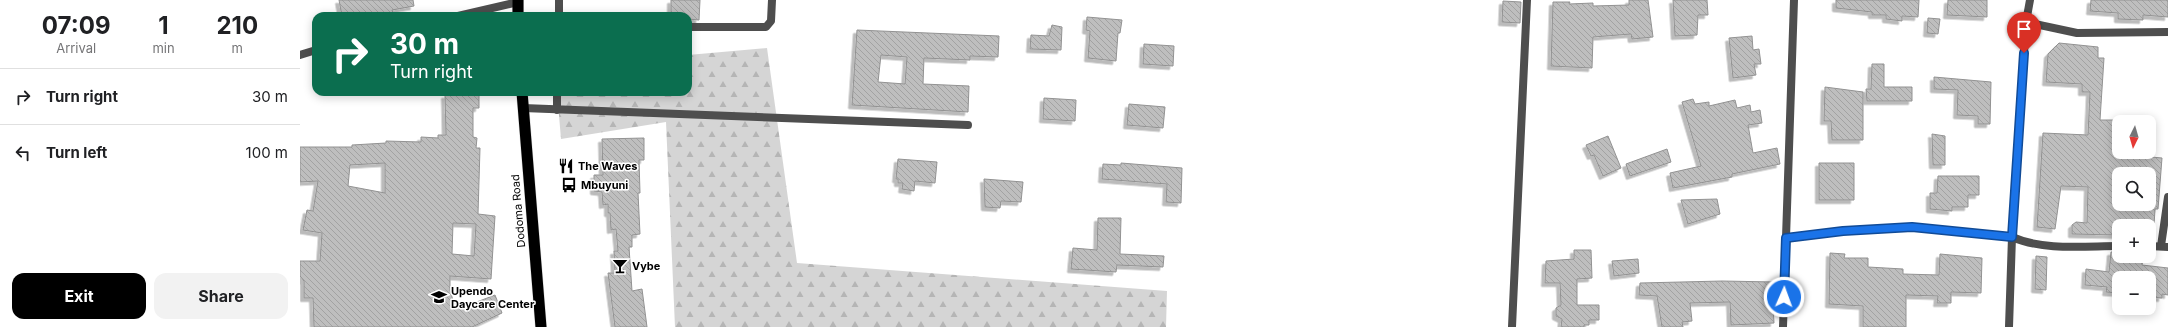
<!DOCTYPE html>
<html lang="en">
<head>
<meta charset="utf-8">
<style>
  body { margin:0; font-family:Inter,sans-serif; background:#f2f2f2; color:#202124; height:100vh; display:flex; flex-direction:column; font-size:15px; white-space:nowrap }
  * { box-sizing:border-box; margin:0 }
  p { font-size:13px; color:#757577 }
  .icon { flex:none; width:22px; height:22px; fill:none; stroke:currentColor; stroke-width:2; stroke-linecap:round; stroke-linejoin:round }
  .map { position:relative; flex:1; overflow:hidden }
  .sheet { display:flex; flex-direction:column; background:#fff; width:300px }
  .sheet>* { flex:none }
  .top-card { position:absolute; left:12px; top:12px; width:380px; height:84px; border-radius:12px; box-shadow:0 2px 10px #0003; background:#0b6e4f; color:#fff; overflow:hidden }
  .needle { width:26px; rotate:185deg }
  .fabs { position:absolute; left:1812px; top:115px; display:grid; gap:8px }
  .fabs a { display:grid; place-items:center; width:44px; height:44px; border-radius:8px; background:#fff; box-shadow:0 2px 10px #0003; font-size:20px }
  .pin { position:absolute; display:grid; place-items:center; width:34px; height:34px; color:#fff; margin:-41px -17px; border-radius:50% 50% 50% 0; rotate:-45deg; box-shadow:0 0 4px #0007 }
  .pin .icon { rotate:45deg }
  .me { position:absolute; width:44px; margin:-22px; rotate:2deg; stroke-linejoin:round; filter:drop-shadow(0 0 3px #0008) }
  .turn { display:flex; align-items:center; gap:14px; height:84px; padding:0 12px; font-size:18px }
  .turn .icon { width:52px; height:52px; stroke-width:2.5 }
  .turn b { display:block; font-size:28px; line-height:34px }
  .eta { display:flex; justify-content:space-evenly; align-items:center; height:68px; text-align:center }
  .eta b { font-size:24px; font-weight:700; line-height:28px }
  .button { display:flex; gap:8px; margin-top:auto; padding:8px 12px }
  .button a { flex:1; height:46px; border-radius:12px; background:#000; color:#fff; font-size:16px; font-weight:700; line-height:46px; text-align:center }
  .button a+a { background:#f2f2f2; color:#202124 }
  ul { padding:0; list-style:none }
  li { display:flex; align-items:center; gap:12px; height:56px; padding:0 12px; border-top:1px solid #e0e0e0 }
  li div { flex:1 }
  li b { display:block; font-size:15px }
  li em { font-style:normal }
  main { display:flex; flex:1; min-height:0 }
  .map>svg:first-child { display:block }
  .forest { fill:url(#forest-firs) }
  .building { fill:url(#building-back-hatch); stroke:#929292; fill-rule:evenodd; filter:url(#shadow) }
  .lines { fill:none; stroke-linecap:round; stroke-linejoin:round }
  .trunk-casing { stroke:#dbdbdb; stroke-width:12 }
  .minor { stroke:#4e4e4e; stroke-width:8 }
  .trunk { stroke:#000; stroke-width:11 }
  .route-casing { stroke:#114b97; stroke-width:10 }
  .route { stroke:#1a73e8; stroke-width:7 }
  .labels { text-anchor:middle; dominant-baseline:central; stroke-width:3; stroke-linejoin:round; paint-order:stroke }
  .poi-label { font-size:11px; font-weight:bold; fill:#000; stroke:#fff; text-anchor:start }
  .street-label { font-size:11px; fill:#000; stroke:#fff }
</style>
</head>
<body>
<main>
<section class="sheet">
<div class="eta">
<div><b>07:09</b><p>Arrival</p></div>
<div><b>1</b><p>min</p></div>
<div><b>210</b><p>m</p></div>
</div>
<ul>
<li><svg class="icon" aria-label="right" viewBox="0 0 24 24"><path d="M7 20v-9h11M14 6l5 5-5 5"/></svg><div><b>Turn right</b></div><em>30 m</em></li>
<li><svg class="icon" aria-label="left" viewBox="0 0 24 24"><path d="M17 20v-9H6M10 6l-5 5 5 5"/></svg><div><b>Turn left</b></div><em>100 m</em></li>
</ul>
<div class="button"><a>Exit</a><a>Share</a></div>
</section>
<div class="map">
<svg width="1868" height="327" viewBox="0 0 1868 327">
  <defs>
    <pattern id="forest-firs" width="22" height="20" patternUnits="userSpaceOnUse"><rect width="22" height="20" fill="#d5d5d5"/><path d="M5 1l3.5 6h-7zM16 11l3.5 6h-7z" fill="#b5b5b5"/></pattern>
    <pattern id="building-back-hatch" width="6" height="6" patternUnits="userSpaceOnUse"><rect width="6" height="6" fill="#bebebe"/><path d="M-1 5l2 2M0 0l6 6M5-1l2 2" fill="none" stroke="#a2a2a2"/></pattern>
    <filter id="shadow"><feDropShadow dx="-3.5" dy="3.5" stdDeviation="0" flood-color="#0004"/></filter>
  </defs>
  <rect width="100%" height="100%" fill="#fff"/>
  <!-- forest -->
  <path class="forest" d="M467 48 497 263 867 291 866 327H375L366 122 261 139 257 92H388V55Z"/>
  <!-- building -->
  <path class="building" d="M39 0H113L114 6 92 10 94 16H42Z
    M371 0H400L399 20 388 19V16H371Z
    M1329 0H1348L1353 37 1332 39 1331 34 1293 37 1292 68 1251 66 1253 2H1270L1269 4 1293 3V6L1329 5Z
    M1373 0H1407L1408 15H1398L1397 35 1375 36Z
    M1536 0H1619L1618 17 1602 16V21L1586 19V15H1572V12L1536 8Z
    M1648 0H1687V17L1647 15Z
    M1791 0H1868V17L1843 15V20L1818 19V13L1790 11Z
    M1203 1 1221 2 1220 23 1202 22Z
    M787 17 822 20 820 33H818L816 61 788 58 790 31 786 30Z
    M1628 18 1640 19 1638 34 1627 33Z
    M752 25 762 27 761 50 730 49 731 35 749 36Z
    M557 30 699 36 698 57 670 56V60L624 58 623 84 669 86 668 112 552 105ZM581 55 607 57 605 84 578 82Z
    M1452 36 1453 50 1459 49 1461 64H1454L1456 75 1433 78 1429 38Z
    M1759 43 1798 47V58H1804L1800 120H1819L1818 154 1862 158 1858 209H1855L1854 226H1819L1817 235 1772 234V225L1776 222 1787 223 1788 187 1761 186 1755 229 1737 227 1743 133 1788 135 1790 92H1782V84L1746 82 1748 54ZM1819 174H1849V204H1819Z
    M844 44 874 46 873 66 843 64Z
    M1572 64H1584V87H1612V101H1567L1566 89H1571Z
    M1634 77 1691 82 1690 124H1678V116L1657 115 1658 90 1634 89Z
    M1525 87 1563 92V140H1532L1531 121H1524Z
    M157 92H179V108H173V137L177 138 176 148H180L178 214 195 216 191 279 150 276V290L154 304 158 302 161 308 195 295 202 313 172 327H14L13 298H4V281L0 276V261H20L22 233 3 230 7 210 13 211 18 181 0 182V147H52V145L86 143V141L121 142V137L138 138V135H146L145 95H157ZM85 163V193L48 186 50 165ZM153 223 176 224 174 256 152 254Z
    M744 98 776 100 775 121 743 119Z
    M1393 99 1395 104 1409 102V106L1435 100 1437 108 1450 105 1451 112 1460 110 1462 123 1448 125 1453 153 1477 148 1480 164 1432 174V177L1373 188 1370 173 1401 166 1382 102Z
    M829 104 865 107 863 128 827 125Z
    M1632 134 1645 136V165H1633Z
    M1308 136 1321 168 1303 176 1294 155 1291 156 1286 145Z
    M344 138V160H339L340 193H338L340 234 332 235V247H329L332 291 342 289 347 327H315L308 273H315L314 251H318L316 229 311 230 310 213H308V204L303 205 302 192 294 191V175H303L302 139Z
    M1367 149 1371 162 1330 176 1326 164Z
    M598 159 637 162 635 183 615 181 614 191 602 189 603 183H598V179H596Z
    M821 163 882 168 881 203 866 202 867 184 802 179 803 164 821 165Z
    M1519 163H1554V200H1519Z
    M1638 176H1679V195H1668V207H1652V211L1630 209V193H1637Z
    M684 179 723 182 721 202 701 201 700 208 685 207Z
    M1417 199 1420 214 1388 224 1381 200Z
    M798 218H821L820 254 864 256 863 267 817 265 816 272 771 269 773 248 797 250Z
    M1274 250H1291L1292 278 1277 279V305H1299V320H1289V325H1284V327H1261L1262 319 1256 316V308L1261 305 1260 283H1245L1246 261 1274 259Z
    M1811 252H1819V263L1820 257 1843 260 1842 265 1868 268V295L1862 294V298L1849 297V278H1819V293L1806 292 1807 287 1785 285 1786 269 1809 272Z
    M1530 253 1545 254 1544 258H1568V267L1603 269V274L1639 275 1640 254 1682 258 1681 293 1651 292V303H1637L1638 296 1606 295V327H1563V306L1529 304Z
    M1736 256 1747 257 1746 290 1735 289Z
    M1338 259 1339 273 1314 276 1312 261Z
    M1422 281 1475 282 1473 304 1474 323 1431 325 1430 302 1390 303 1392 321 1382 322 1383 327H1362L1357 296 1339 295 1340 283Z"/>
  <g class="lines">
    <defs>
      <path id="trunk" d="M218 0V16
        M222 92 241 327"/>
    </defs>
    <!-- trunk casing -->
    <use href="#trunk" class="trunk-casing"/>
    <!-- minor -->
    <path class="minor" d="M158 16 218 2
      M259 16V0
      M1726 22 1777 33 1868 32
      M388 27H466L471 21 472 0
      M0 55 16 50
      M223 108 668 125
      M257 110V92
      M1487 238 1543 231 1612 227 1712 237C1744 251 1785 246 1819 246
      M1849 246 1868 247
      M1861 246 1868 197
      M1212 327 1227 0
      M1483 327 1494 0
      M1709 327 1712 237 1726 22 1730 0"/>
    <!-- trunk -->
    <use href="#trunk" class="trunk"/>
  </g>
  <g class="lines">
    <defs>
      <path id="route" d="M1484 297 1486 238 1543 231 1612 227 1712 237 1724 53"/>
    </defs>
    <!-- route casing -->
    <use href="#route" class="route-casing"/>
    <!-- route -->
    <use href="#route" class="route"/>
  </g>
  <!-- icons -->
  <defs>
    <symbol id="restaurant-bare" viewBox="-9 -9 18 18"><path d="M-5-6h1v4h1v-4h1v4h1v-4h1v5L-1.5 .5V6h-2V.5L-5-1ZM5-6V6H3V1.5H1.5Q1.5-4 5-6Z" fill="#000" stroke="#fff" stroke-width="2.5" paint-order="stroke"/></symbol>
    <symbol id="bus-bare" viewBox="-9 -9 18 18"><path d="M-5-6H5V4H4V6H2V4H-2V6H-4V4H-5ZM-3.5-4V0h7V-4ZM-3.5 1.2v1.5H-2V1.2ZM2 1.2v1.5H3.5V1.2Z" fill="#000" stroke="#fff" stroke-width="2.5" paint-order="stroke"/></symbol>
    <symbol id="bar-bare" viewBox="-9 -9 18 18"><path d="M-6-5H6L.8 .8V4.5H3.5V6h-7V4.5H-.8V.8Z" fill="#000" stroke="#fff" stroke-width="2.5" paint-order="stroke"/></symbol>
    <symbol id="school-bare" viewBox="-9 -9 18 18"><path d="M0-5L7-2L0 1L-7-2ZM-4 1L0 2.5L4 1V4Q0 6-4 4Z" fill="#000" stroke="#fff" stroke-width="2.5" paint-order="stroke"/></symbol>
  </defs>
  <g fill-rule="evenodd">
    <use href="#restaurant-bare" x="255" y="155" width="22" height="22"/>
    <use href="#bus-bare" x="258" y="174" width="22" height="22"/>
    <use href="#bar-bare" x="309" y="255" width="22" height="22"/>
    <use href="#school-bare" x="128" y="286" width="22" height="22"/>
  </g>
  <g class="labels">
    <!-- poi labels -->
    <g class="poi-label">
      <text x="278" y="166">The Waves</text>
      <text x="281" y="185">Mbuyuni</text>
      <text x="332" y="266">Vybe</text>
      <text x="151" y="291">Upendo<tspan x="151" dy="13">Daycare Center</tspan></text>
    </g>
    <!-- street labels -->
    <g class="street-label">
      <text transform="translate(218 211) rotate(-95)">Dodoma Road</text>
    </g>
  </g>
</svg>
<div class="fabs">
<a><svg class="needle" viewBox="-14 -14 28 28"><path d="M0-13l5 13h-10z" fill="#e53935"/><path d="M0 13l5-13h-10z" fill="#757577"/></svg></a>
<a><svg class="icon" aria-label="search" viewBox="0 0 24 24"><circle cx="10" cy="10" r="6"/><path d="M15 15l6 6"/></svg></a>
<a>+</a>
<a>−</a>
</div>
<div class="pin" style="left:1724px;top:53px;background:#d93025"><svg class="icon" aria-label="arrive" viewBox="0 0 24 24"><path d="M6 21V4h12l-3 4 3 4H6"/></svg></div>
<svg class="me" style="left:1484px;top:297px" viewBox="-20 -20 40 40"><circle r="17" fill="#1a73e8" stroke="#fff" stroke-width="3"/><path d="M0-11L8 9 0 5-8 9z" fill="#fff"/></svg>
<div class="top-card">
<div class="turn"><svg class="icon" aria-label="right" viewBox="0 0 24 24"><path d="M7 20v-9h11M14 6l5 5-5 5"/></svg><div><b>30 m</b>Turn right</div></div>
</div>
</div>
</main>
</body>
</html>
